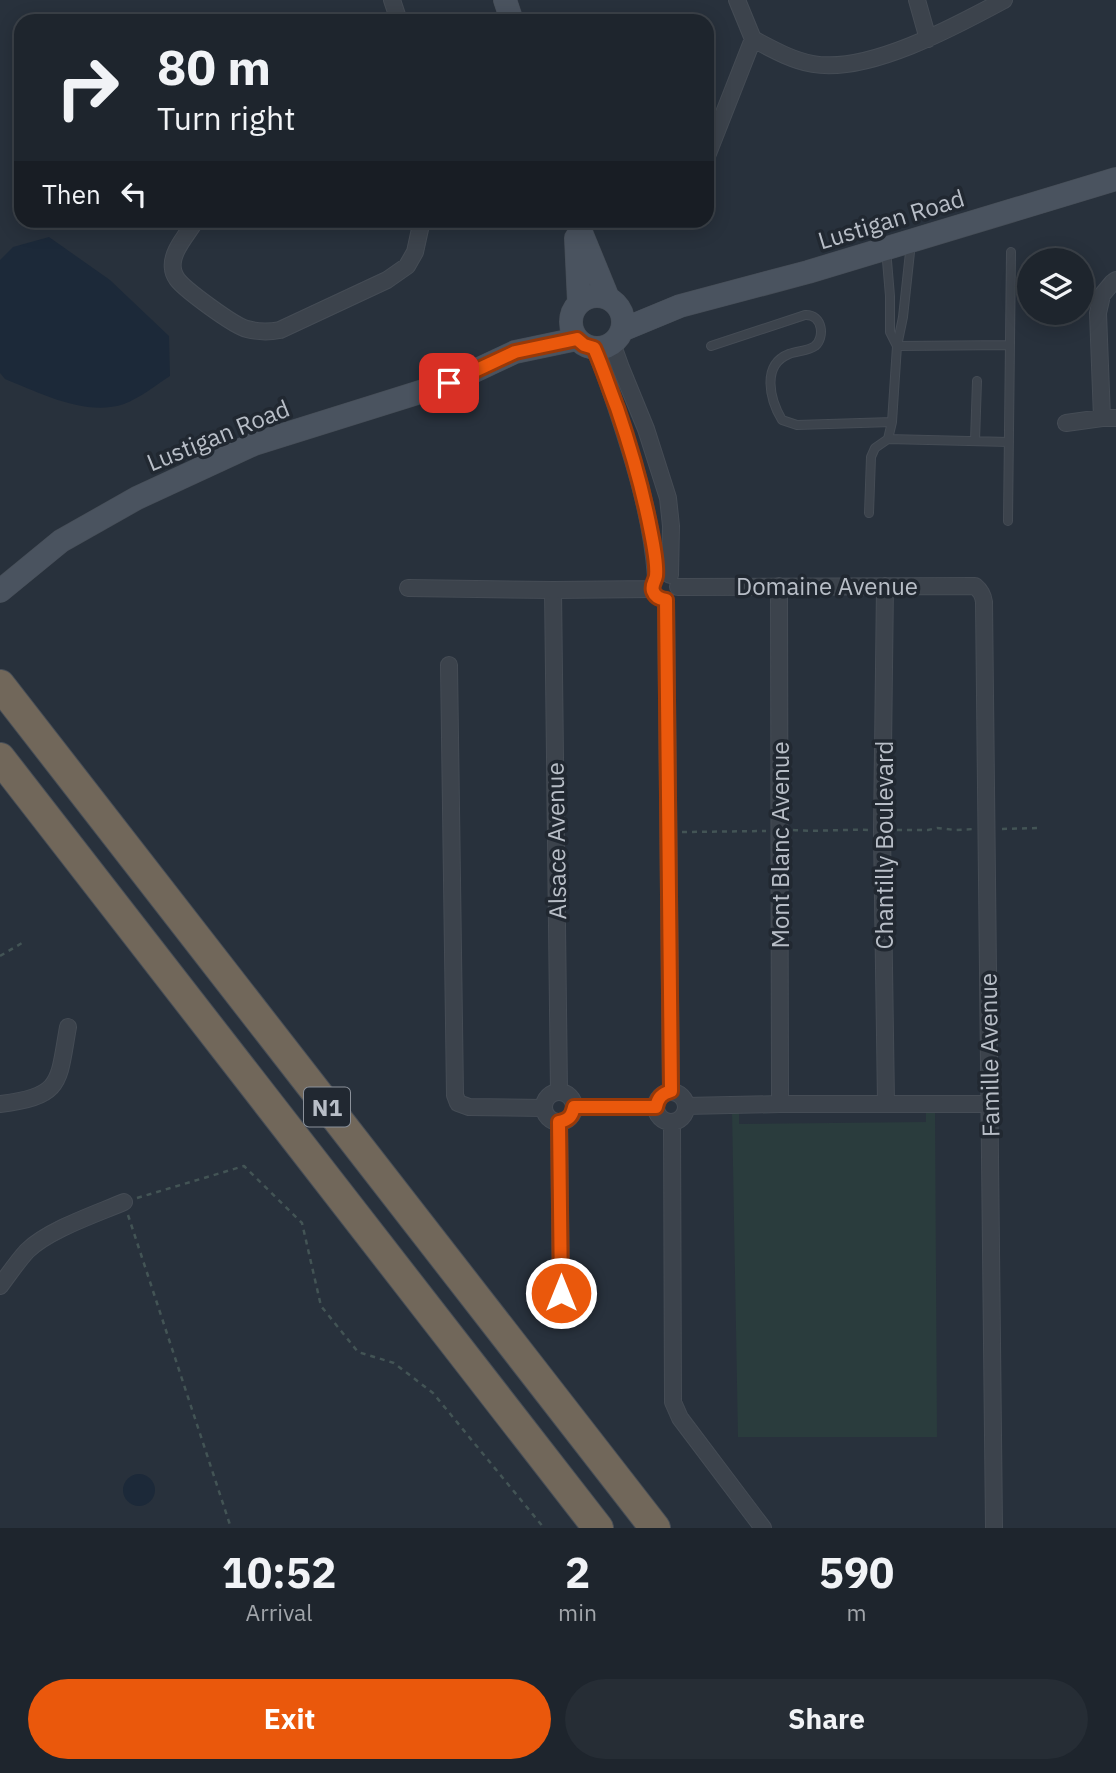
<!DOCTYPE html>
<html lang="en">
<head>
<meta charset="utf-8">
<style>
  body { margin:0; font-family:"IBM Plex Sans",sans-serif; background:#262d35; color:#f1f3f6; height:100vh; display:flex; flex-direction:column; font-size:26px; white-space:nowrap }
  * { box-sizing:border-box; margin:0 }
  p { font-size:23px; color:#a1a5aa }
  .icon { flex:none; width:38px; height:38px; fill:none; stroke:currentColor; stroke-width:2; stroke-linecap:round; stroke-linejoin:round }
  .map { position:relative; height:1528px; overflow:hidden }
  .panel { display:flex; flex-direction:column; background:#1e252d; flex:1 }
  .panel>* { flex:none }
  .hud { position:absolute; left:14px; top:14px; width:700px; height:214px; border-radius:21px; box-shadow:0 4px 18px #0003,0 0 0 2px #3c4249; background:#1e252d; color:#f1f3f6; overflow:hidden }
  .fabs { position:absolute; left:1017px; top:248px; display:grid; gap:14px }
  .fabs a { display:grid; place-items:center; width:77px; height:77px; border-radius:50%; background:#1e252d; box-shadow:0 4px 18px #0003,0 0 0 2px #3c4249; font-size:35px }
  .pin { position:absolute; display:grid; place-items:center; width:60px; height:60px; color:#fff; margin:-30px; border-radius:14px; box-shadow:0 4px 10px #0006 }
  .me { position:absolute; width:77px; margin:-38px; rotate:0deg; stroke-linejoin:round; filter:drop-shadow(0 0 5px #0008) }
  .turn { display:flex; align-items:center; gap:24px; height:147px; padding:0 28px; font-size:32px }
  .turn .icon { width:91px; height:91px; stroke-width:2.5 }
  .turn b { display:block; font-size:49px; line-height:60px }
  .then { display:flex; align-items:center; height:66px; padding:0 28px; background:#0003; gap:14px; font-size:26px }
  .eta { display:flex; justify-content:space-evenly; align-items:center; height:119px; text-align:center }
  .eta b { font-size:42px; font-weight:700; line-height:49px }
  .button { display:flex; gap:14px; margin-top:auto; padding:14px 28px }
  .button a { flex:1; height:80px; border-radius:42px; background:#ea580c; color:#fff; font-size:28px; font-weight:700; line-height:80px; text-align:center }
  .button a+a { background:#262d35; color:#f1f3f6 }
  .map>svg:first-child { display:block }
  .green { fill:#2a3c3d }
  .water { fill:#1c2939 }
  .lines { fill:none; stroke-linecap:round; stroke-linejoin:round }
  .lane-casing { stroke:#454c55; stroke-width:10 }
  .street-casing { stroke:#454c55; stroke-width:18 }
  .secondary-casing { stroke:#454c55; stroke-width:24 }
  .highway-casing { stroke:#474e57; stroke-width:32 }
  .path { stroke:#435455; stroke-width:2.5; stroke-dasharray:5 5; stroke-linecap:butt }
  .lane { stroke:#3c434c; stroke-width:8 }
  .street { stroke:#3c434c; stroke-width:16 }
  .secondary { stroke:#4a535f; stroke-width:23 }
  .highway { stroke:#71675a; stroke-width:30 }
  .route-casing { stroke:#983908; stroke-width:18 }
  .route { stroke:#ea580c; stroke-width:12 }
  .labels { text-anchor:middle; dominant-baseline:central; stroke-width:7; stroke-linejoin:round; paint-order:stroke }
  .shield { fill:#212831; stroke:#8b919a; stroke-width:2 }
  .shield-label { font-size:23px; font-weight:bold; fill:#b8bec7 }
  .street-label { font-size:24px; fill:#b8bec7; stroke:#212831 }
</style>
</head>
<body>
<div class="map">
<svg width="1116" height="1528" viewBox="0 0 1116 1528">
  <rect width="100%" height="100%" fill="#28313c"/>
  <!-- green -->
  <path class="green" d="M926 1109H935L937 1437H738L732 1111H739V1124L926 1122Z"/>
  <!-- water -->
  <path class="water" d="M49 237 110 280 169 336 170 376C156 385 140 398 124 404 86 417 40 393 5 379L0 373V260L13 247Z
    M123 1490a16 16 0 1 1 32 0a16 16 0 1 1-32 0Z"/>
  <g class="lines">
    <defs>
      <path id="lane" d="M886 249 890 296V332L897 346
        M711 346 805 315C823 314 825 338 815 346 808 351 797 351 789 354 761 365 770 400 782 420L797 425 892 422
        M897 346 1010 345
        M888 439 892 422 897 346 903 317 911 243
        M975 441 977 381
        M869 513 871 457 875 448 888 439 1009 442
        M1008 521 1011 252"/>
      <path id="street" d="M392 0 399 21
        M737 0 753 39C772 49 791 60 813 64 868 74 956 26 1004 0
        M917 0 928 39
        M707 156 753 39
        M196 220C188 234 170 252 173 269 173 271 175 276 177 279 184 289 234 326 247 329 258 332 269 332 280 330L387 280 407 266 415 252 422 220
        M612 343 621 368 646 429 668 498 671 526 670 575
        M594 348C605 371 612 395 620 419 637 471 652 522 656 577
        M1102 418 1098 313 1102 295 1112 283 1116 280
        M1066 423 1102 418H1116
        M779 586 780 1104
        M885 586 882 832 886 1103
        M678 587 975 586C981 591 983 595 984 602L994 1528
        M408 588 553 590 652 589
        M553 590 559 1092
        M666 600 671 1091
        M449 665 455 1095 458 1103 469 1107 544 1108
        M656 1107a15 15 0 1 1 30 0a15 15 0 1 1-30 0Z
        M544 1107a15 15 0 1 1 30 0a15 15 0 1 1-30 0Z
        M0 1104C63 1096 58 1083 68 1027
        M686 1106 780 1104H989
        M574 1107H656
        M559 1122 561 1293
        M672 1122 673 1402 680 1418 763 1528
        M0 1286C9 1274 17 1262 27 1251 48 1230 96 1214 124 1202"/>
      <path id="secondary" d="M505 0 512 21
        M576 220 608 298
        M576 238 579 302
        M571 322a26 26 0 1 1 52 0a26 26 0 1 1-52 0Z
        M622 330 680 306 808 272 1116 179
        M0 591 61 541 137 498 254 444 449 383 515 352 577 339"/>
      <path id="highway" d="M0 685 655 1528
        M0 758 598 1528"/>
    </defs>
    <!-- lane casing -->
    <use href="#lane" class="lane-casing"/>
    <!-- street casing -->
    <use href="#street" class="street-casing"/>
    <!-- secondary casing -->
    <use href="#secondary" class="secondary-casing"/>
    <!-- highway casing -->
    <use href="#highway" class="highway-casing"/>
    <!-- path -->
    <path class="path" d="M1002 829 1039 828
      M793 830C819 832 844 829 870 830
      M897 830H928L937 828 955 830 974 829
      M682 832 766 831
      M0 956 22 943
      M137 1198 244 1166 302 1223 321 1306 358 1352 394 1363 433 1393 544 1528
      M128 1215 231 1528"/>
    <!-- lane -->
    <use href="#lane" class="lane"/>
    <!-- street -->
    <use href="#street" class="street"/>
    <!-- secondary -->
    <use href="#secondary" class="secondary"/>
    <!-- highway -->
    <use href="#highway" class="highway"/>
  </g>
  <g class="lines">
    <defs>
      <path id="route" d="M449 383 515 352 577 339 584 345 594 348C603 368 609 388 617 408 631 449 643 491 651 533 653 543 657 567 656 576 655 582 651 585 653 591 655 597 660 599 666 600L671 1091C661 1094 658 1098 656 1107H574C572 1116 569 1120 559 1122L561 1293"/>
    </defs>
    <!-- route casing -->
    <use href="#route" class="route-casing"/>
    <!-- route -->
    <use href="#route" class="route"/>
  </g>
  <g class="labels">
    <!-- shield labels -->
    <rect class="shield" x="304" y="1087.5" width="46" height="39" rx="5"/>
    <g class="shield-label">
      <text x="327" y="1107">N1</text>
    </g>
    <!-- street labels -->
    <g class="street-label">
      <text transform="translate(891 219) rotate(-17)">Lustigan Road</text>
      <text transform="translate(218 435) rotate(-22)">Lustigan Road</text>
      <text x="827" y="586">Domaine Avenue</text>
      <text transform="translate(556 841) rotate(-91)">Alsace Avenue</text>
      <text transform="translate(780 845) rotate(-90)">Mont Blanc Avenue</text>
      <text transform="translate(884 845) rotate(-90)">Chantilly Boulevard</text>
      <text transform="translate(989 1055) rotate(-91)">Famille Avenue</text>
    </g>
  </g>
</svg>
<div class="fabs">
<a><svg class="icon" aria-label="layers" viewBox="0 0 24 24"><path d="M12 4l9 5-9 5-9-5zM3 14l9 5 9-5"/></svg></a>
</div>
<div class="pin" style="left:449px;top:383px;background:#d93025"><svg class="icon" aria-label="arrive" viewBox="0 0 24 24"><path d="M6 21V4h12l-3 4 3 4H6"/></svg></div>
<svg class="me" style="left:561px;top:1293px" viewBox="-20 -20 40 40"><circle r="17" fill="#ea580c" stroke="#fff" stroke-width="3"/><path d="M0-11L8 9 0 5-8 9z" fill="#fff"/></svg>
<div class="hud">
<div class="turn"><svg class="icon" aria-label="right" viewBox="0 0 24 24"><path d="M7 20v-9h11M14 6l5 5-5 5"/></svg><div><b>80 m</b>Turn right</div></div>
<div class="then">Then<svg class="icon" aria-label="left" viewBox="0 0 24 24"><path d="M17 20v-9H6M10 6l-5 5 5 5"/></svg></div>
</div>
</div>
<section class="panel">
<div class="eta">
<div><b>10:52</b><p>Arrival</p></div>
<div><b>2</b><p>min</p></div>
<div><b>590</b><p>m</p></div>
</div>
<div class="button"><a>Exit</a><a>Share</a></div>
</section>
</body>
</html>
